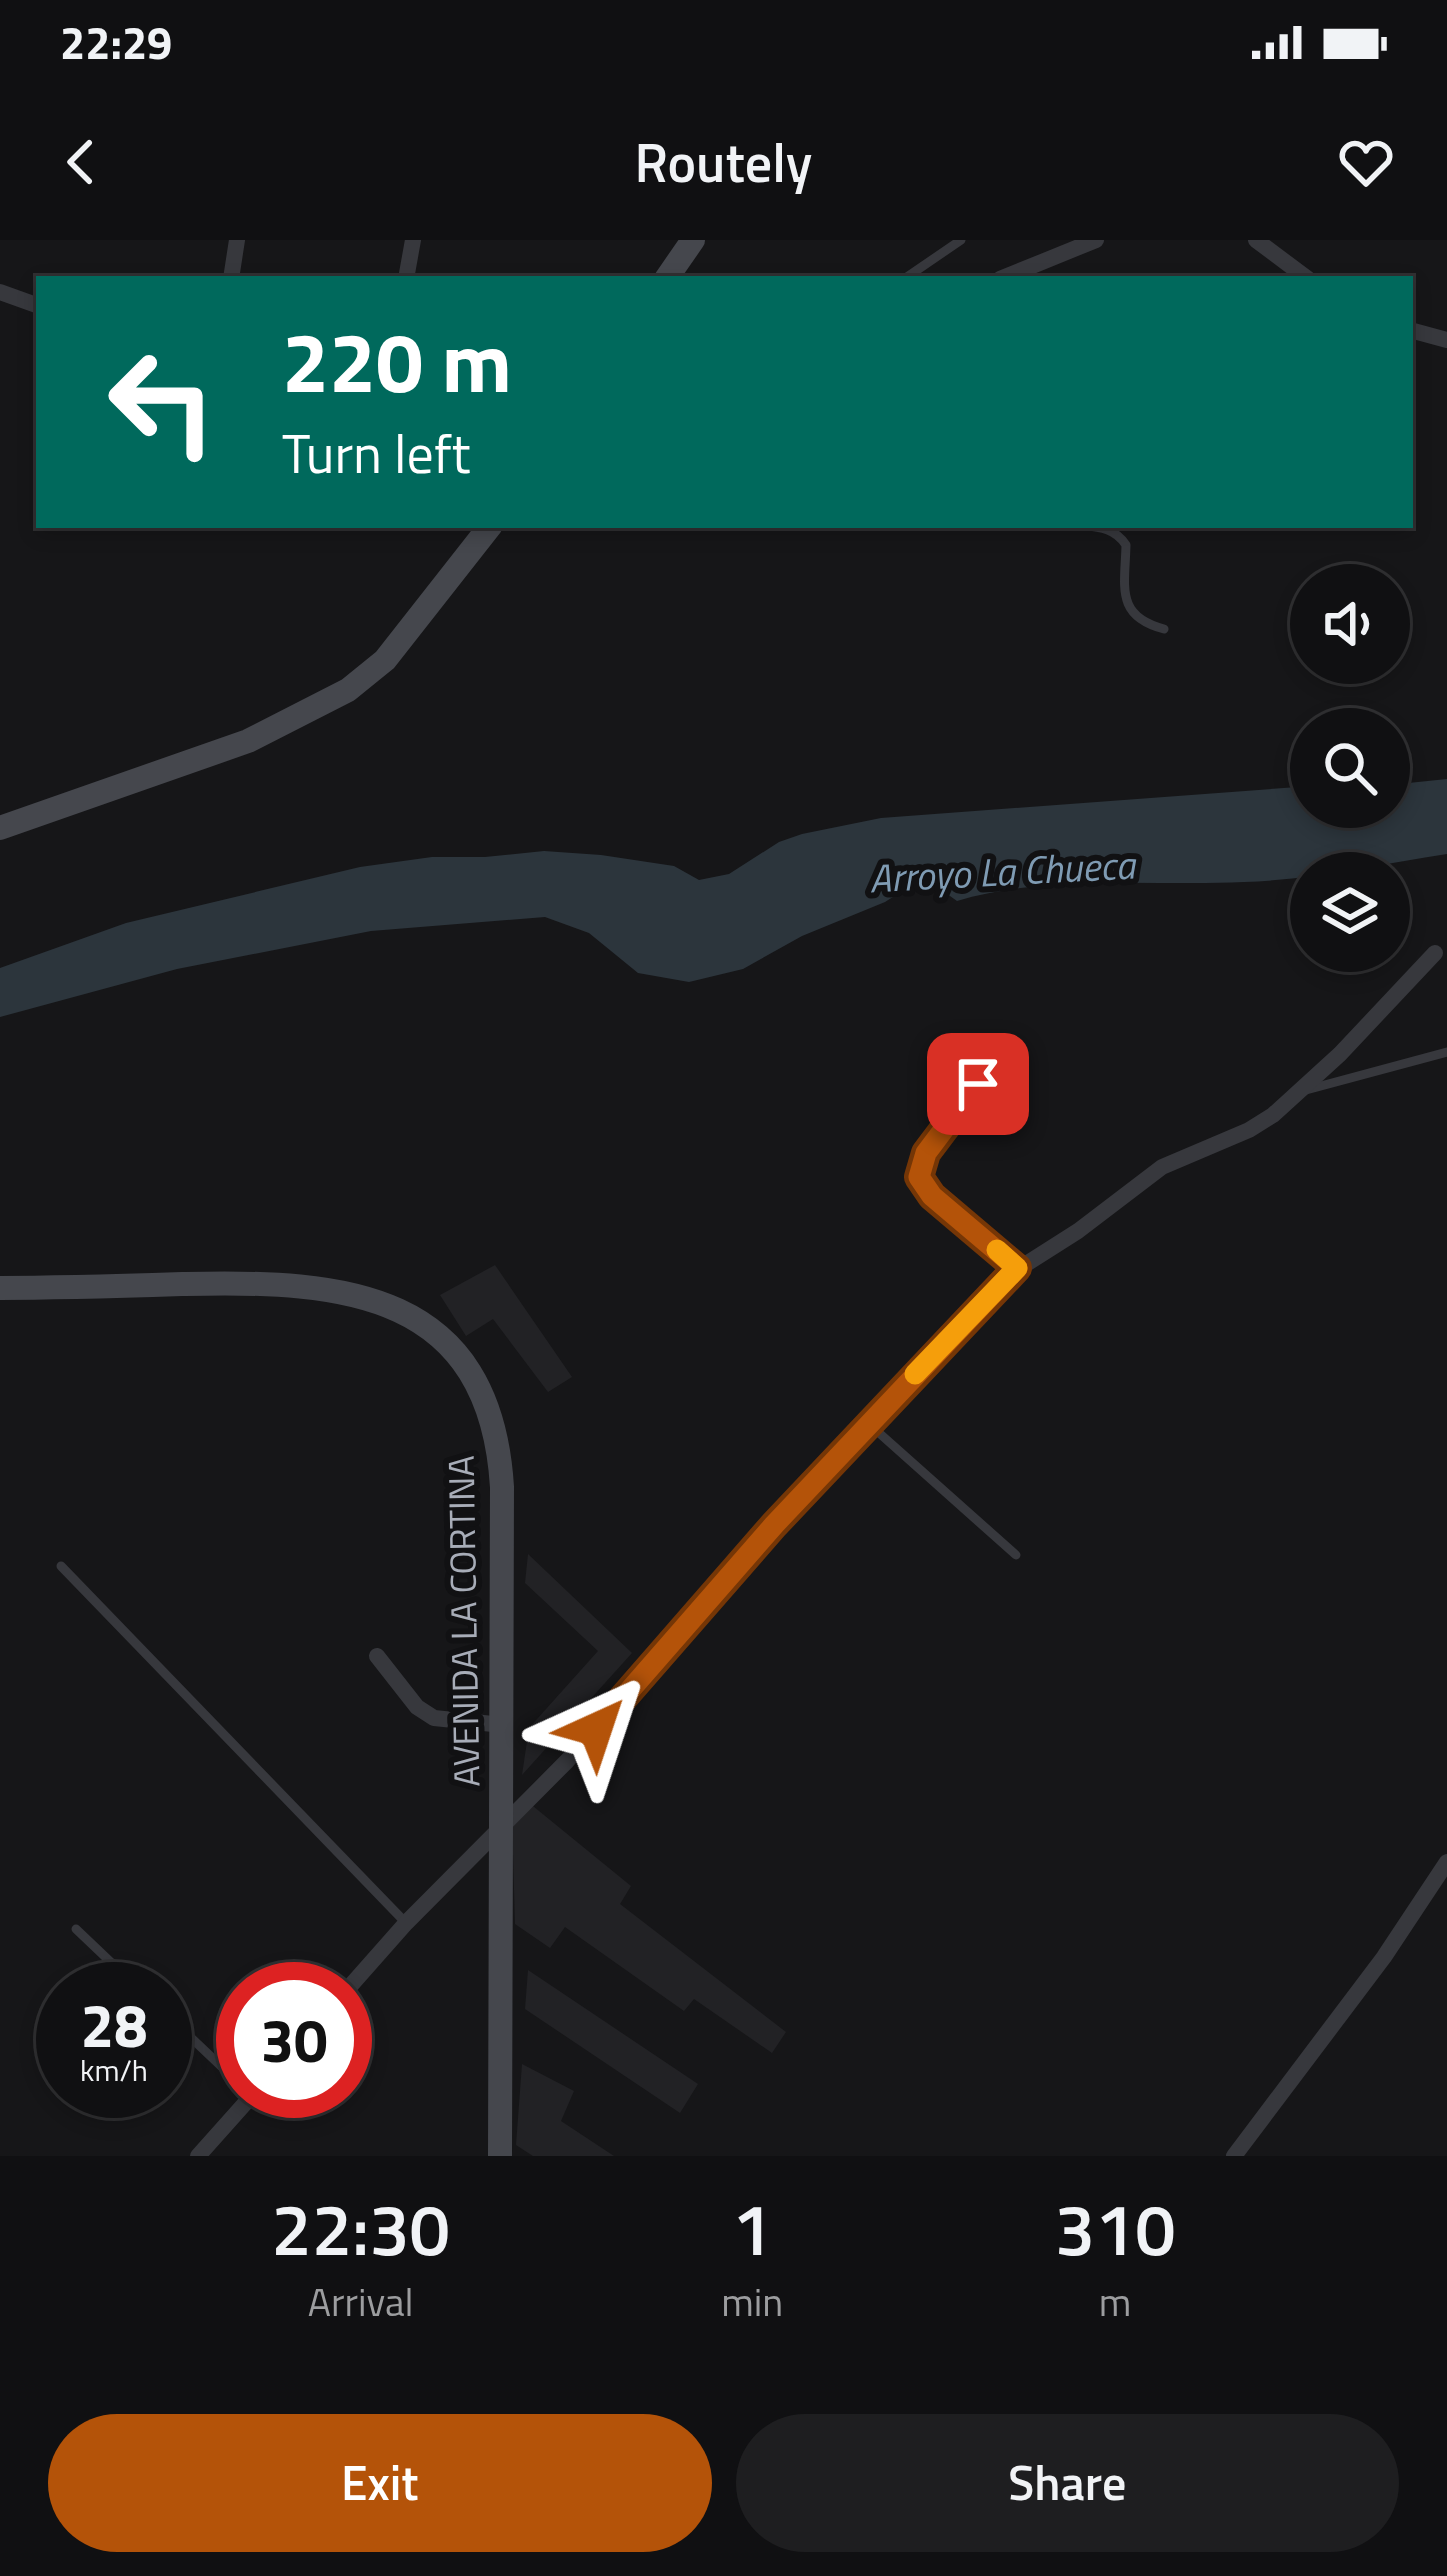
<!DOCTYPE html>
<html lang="en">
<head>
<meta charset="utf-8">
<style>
  body { margin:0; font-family:"Titillium Web",sans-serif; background:#1e1e20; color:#f1f3f6; height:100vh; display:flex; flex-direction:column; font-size:45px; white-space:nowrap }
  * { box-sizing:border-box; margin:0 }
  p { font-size:39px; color:#9c9d9f }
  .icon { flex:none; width:66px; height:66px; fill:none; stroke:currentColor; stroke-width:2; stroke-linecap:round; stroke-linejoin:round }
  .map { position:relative; height:1916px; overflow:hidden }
  .side { display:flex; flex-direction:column; background:#101012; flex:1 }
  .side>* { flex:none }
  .guide { position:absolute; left:36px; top:36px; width:1377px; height:252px; border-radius:0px; box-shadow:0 6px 18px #0003,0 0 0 3px #303032; background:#00695c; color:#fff; overflow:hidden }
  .fabs { position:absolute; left:1290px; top:324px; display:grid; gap:24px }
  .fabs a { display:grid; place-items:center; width:120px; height:120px; border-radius:50%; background:#101012; box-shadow:0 6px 18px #0003,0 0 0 3px #303032; font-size:60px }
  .speed { position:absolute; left:36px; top:1722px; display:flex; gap:24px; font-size:60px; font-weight:700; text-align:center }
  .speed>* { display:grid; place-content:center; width:156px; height:156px; border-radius:50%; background:#101012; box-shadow:0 6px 18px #0003,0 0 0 3px #303032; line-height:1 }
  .speed small { font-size:30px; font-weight:400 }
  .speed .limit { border:18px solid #d22; background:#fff; color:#111 }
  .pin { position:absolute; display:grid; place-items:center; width:102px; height:102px; color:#fff; margin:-51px; border-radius:24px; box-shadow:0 6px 18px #0006 }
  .me { position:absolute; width:132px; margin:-66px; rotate:42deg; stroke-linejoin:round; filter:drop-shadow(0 0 9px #0008) }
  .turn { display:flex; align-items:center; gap:42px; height:252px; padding:0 48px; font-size:54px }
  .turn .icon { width:156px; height:156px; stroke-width:2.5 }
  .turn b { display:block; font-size:84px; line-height:102px }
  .eta { display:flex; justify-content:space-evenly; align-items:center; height:204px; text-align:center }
  .eta b { font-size:72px; font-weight:600; line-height:84px }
  .button { display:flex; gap:24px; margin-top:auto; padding:24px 48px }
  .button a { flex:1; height:138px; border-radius:72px; background:#b45309; color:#fff; font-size:48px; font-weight:600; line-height:138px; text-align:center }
  .button a+a { background:#1e1e20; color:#f1f3f6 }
  .status { display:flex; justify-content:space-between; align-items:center; height:84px; padding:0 60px; background:#101012; direction:ltr }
  .status svg { height:33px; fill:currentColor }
  header { display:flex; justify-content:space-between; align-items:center; height:156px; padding:0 48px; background:#101012; font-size:54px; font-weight:600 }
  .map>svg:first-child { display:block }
  .built { fill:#222225 }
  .water { fill:#2c353c }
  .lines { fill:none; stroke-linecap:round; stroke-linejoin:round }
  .service { stroke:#37383d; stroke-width:9 }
  .minor { stroke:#37383d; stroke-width:16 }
  .secondary { stroke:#45474d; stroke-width:24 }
  .route-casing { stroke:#753606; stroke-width:30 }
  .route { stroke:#b45309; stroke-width:21 }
  .slow { stroke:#f59e0b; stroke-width:21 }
  .labels { text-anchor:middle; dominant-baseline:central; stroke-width:12; stroke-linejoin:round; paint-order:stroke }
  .street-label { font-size:36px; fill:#a8adb8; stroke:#111113 }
  .water-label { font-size:39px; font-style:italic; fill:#7f9bb3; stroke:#111113 }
</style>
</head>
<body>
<div class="status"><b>22:29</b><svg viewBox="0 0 49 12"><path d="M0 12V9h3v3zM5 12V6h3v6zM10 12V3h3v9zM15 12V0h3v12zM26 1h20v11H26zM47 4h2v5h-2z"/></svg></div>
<header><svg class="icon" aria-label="back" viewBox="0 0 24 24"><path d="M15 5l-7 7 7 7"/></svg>Routely<svg class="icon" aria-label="heart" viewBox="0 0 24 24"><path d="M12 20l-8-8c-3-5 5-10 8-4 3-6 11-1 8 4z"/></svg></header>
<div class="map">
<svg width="1447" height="1916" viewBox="0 0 1447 1916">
  <rect width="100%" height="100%" fill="#161618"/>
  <!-- built -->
  <path class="built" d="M495 1025 572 1137 548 1152 493 1079 466 1096 440 1055Z
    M528 1314 632 1413 522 1535 529 1488 598 1411 525 1343Z
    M528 1562 631 1646 620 1664 786 1792 772 1813 694 1759 684 1771 565 1687 550 1708 515 1684 512 1579Z
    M528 1730 698 1844 680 1873 525 1769Z
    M522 1824 574 1851 561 1881 614 1916H533L516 1905Z"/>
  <!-- water -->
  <path class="water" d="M1447 539V614C1380 624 1312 640 1244 642 1150 646 1048 634 957 661L936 646 907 648 885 662 802 696 743 729 689 742 638 733 589 693 545 677 371 691 177 729 0 777V728L126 683 360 627 432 617H485L544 611 601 615 674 626 699 640 729 634 779 602 802 594 881 578 1311 546V567H1389V545Z"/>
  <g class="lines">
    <!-- service -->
    <path class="service" d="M904 39 961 0
      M1081 285C1099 287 1115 288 1126 305 1125 347 1115 376 1164 389
      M978 844 926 913 919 937 932 957 1017 1028
      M1306 850 1447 812
      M869 1184 1016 1315
      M61 1326 406 1683
      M76 1689 139 1749
      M165 1773 243 1847"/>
    <!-- minor -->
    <path class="minor" d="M1256 0 1308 39
      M231 39 237 0
      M406 39 413 0
      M1000 39 1096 0
      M0 52 39 66
      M1410 90 1447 100
      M377 1416 417 1467 434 1478 503 1485
      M345 1752 406 1683 567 1521 774 1285 1004 1038 1078 991 1162 927 1249 890 1273 875 1340 814 1435 713
      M198 1916 256 1851
      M1234 1916 1384 1717 1447 1622"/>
    <!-- secondary -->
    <path class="secondary" d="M666 39 693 0
      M0 588 248 501 348 450 385 420 491 285
      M0 1048C62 1048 123 1046 185 1044 344 1040 490 1051 502 1247L500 1916"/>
  </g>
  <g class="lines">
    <defs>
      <path id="route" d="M596 1489 774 1285 1017 1028 932 956 919 937 926 913 978 844"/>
    </defs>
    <!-- route casing -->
    <use href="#route" class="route-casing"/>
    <!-- route -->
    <use href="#route" class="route"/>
    <!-- slow -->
    <path class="slow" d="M915 1134 1017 1028 997 1010"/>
  </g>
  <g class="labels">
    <!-- street labels -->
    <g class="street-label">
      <text transform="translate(463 1381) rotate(-91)">AVENIDA LA CORTINA</text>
    </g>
    <!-- water labels -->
    <g class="water-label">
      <text transform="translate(1002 631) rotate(-3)">Arroyo La Chueca</text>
    </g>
  </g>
</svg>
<div class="fabs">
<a><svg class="icon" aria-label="sound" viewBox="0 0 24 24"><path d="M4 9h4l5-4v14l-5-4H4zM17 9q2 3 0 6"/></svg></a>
<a><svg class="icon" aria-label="search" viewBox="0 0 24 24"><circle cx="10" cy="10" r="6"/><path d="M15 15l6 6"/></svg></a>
<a><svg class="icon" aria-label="layers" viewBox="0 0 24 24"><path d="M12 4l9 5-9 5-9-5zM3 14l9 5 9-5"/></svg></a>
</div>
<div class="speed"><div>28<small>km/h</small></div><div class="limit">30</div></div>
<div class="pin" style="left:978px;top:844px;background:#d93025"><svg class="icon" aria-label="arrive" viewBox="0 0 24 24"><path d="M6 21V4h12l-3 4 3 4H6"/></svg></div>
<svg class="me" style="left:596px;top:1489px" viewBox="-20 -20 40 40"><path d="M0-17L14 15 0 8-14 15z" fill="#b45309" stroke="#fff" stroke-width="4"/></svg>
<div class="guide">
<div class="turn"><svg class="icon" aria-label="left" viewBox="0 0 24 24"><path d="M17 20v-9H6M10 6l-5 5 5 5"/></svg><div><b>220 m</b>Turn left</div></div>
</div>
</div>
<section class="side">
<div class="eta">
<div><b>22:30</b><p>Arrival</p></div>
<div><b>1</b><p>min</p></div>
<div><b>310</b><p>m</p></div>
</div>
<div class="button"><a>Exit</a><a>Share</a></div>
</section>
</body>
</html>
